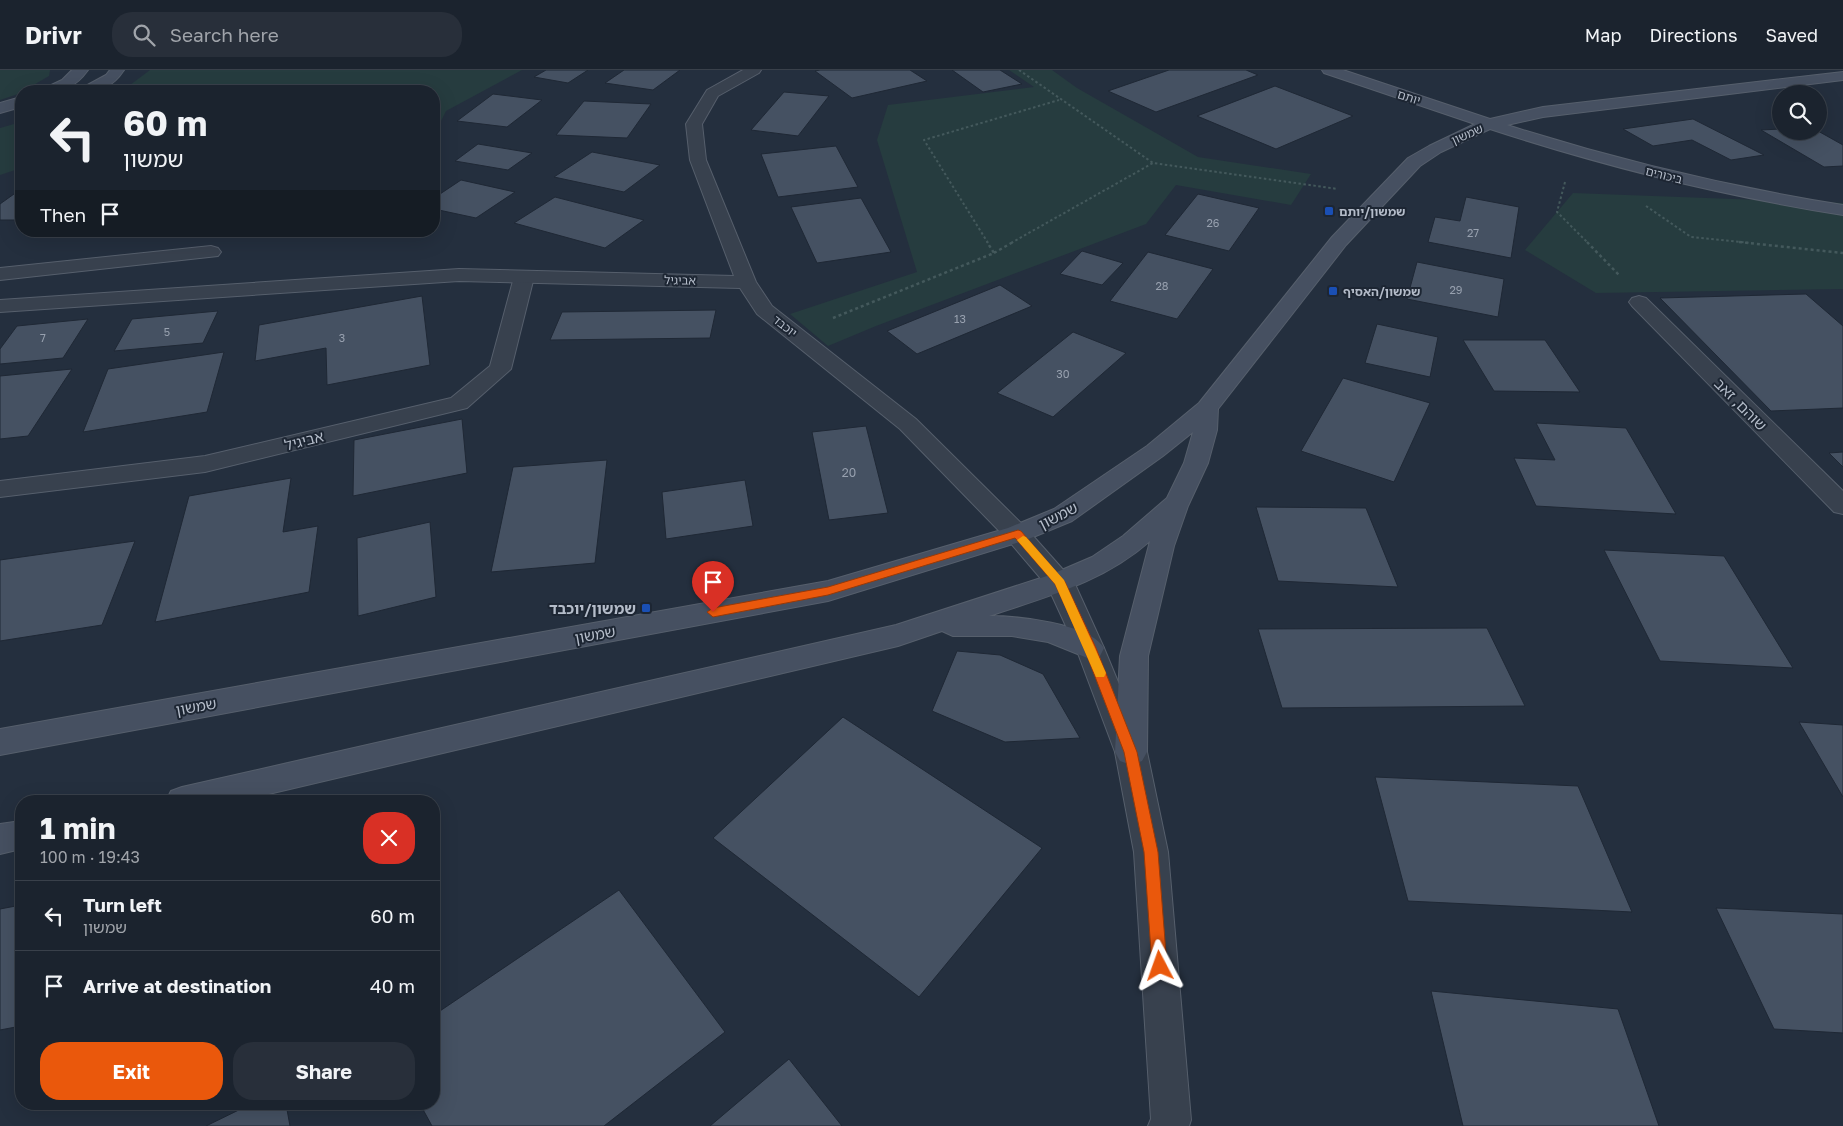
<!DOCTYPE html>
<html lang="en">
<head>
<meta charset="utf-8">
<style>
  body { margin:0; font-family:"Golos Text","Noto Sans Hebrew",sans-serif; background:#282f3a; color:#f1f3f6; height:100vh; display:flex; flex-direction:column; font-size:19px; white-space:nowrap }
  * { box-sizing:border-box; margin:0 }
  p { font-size:16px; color:#a0a4aa }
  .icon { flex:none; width:28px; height:28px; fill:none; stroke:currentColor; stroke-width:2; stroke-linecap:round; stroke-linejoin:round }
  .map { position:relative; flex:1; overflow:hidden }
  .details { position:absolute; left:15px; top:725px; width:425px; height:315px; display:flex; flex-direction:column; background:#1b232e; border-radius:20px; box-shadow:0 5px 20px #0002,0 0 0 1px #39404a }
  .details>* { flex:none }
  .guide { position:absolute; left:15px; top:15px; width:425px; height:152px; border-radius:20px; box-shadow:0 5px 20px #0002,0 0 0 1px #39404a; background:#1b232e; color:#f1f3f6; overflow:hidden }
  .fabs { position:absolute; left:1772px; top:15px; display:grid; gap:10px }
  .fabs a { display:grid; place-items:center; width:55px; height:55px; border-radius:50%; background:#1b232e; box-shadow:0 5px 20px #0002,0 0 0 1px #39404a; font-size:25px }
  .pin { position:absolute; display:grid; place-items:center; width:42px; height:42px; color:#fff; margin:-51px -21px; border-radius:50% 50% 50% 0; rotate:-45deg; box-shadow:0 0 5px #0007 }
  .pin .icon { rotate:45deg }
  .me { position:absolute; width:55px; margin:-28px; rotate:356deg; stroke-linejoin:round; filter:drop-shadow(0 0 4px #0008) }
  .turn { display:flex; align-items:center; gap:18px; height:105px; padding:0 25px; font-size:22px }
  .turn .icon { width:65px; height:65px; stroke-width:2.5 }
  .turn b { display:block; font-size:35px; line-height:42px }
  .then { display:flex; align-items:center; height:48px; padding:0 25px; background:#0003; gap:10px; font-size:19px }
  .round { display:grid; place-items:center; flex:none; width:52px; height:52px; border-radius:20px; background:#282f3a }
  .overview { display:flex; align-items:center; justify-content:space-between; height:85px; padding:0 25px }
  h1 { font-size:30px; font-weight:700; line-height:38px }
  .primary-button { display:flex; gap:10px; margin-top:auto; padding:10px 25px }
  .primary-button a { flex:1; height:58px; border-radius:20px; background:#ea580c; color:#fff; font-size:20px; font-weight:700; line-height:58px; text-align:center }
  .primary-button a+a { background:#282f3a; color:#f1f3f6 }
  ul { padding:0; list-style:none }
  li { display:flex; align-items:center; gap:15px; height:70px; padding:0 25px; border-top:1px solid #39404a }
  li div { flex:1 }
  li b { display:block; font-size:19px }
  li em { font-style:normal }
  header { display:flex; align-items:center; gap:30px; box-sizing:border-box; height:70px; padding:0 25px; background:#1b232e; border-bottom:1px solid #39404a }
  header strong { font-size:24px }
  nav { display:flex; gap:28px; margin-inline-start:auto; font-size:18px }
  .search { width:350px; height:45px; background:#282f3a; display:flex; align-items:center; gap:12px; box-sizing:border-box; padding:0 18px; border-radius:20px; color:#a0a4aa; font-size:19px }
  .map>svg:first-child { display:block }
  .green { fill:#263c3f }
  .building { fill:#455162; stroke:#1f2835 }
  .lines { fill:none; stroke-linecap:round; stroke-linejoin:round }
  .lane-casing { stroke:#565f6c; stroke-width:2 }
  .street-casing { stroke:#565f6c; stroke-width:2 }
  .secondary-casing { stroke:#565f6c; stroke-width:2 }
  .path-far1 { stroke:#44595c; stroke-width:2; stroke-dasharray:2.5 2.5; stroke-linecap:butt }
  .path { stroke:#44595c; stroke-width:2.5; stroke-dasharray:3 3; stroke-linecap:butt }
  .lane { fill:#38414e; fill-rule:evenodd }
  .street { fill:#38414e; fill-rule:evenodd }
  .secondary { fill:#465061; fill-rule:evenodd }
  .route { fill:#ea580c; stroke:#983908 }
  .slow { fill:#f59e0b }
  .transit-dot { fill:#1a4fb4; stroke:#1d2633; stroke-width:2 }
  .labels { text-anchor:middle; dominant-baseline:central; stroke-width:4; stroke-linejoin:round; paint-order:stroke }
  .far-number-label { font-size:11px; fill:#98a1af }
  .far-street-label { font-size:12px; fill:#b4bcc9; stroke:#1d2633 }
  .far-poi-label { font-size:12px; font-weight:bold; fill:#b4bcc9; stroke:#1d2633; text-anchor:start }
  .number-label { font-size:12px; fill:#98a1af }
  .street-label { font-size:15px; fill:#b4bcc9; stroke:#1d2633 }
  .poi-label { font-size:15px; font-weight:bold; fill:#b4bcc9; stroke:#1d2633; text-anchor:end }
</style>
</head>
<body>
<header>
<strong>Drivr</strong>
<div class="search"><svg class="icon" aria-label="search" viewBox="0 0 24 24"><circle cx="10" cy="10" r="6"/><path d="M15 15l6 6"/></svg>Search here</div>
<nav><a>Map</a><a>Directions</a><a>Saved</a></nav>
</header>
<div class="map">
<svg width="1843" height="1056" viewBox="0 0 1843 1056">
  <rect width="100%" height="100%" fill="#242f3e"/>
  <!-- green -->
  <path class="green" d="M0 0H50L49 6 18 24 0 30Z
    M150 0H522L446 41 434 65V21H122Z
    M1009 0H1052L1077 18 1198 87 1311 104 1291 135 1176 115 1146 154 876 256 828 276 790 244 917 202 877 70 888 35 1034 17Z
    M21 52V98L0 105V58Z
    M1573 123 1843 133V219L1596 223 1525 180Z"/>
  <!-- building -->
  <path class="building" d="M546 0H588L568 13 534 7Z
    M624 0H680L653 20 605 13Z
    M820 0H910L927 11 852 28 815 1Z
    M952 0H1000L1022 14 983 22Z
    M1169 0H1246L1258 5 1156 42 1108 21Z
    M1275 16 1353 46 1276 79 1197 46Z
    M784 22 829 26 798 66 751 60Z
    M493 24 542 30 507 57 457 51Z
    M584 31 651 34 627 68 556 65Z
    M1693 49 1764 85 1731 90 1692 70 1653 76 1623 59Z
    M1781 59V61H1818L1843 75V96L1824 97 1761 60Z
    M478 74 532 83 508 100 455 91Z
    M836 76 858 117 778 127 761 84Z
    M592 82 660 95 624 122 554 107Z
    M461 110 515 122 476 148 434 139V128Z
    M21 119V150H0V134Z
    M1198 124 1259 138 1229 181 1165 165Z
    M555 127 644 150 605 178 514 153Z
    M1466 127 1519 137 1511 188 1428 172 1435 147 1460 151Z
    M861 128 891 182 817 193 791 137Z
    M1082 181 1123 193 1102 215 1060 204Z
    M1148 182 1213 199 1177 249 1110 231Z
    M1417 192 1504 209 1498 247 1407 229Z
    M1000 215 1032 236 917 284 887 261Z
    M1806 224 1843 256V338L1771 341 1660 228Z
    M422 226 430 295 327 315 326 278 255 291 259 255Z
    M716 240 710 268 550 270 562 242Z
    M218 241 203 273 114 281 132 249Z
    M88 249 63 288 0 294V279L17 256Z
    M1377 254 1438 267 1430 307 1365 293Z
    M1073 262 1126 283 1053 347 997 323Z
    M1463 270H1545L1580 322 1494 321Z
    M224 282 207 342 83 362 108 299Z
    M72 299 28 366 0 369V306Z
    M1343 308 1430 333 1394 412 1301 381Z
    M462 349 467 403 353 426 354 370Z
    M1536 353 1626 358 1676 444 1536 436 1514 388 1555 390Z
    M866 356 888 443 829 450 812 362Z
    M1843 382V397L1829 383Z
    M607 390 595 493 491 502 513 397Z
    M291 408 283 462 318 456 309 522 155 552 189 426Z
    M745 410 753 456 666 469 662 422Z
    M1256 437 1366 438 1398 517 1278 511Z
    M430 452 436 527 358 546 357 468Z
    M135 471 102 555 0 571V490Z
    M1604 480 1724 486 1793 598 1660 591Z
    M1487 558 1525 636 1282 638 1258 559Z
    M957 581 1000 585 1043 604 1080 668 1005 672 932 641Z
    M843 647 1042 778 919 927 713 768Z
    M1799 652 1843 655V727Z
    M1375 707 1578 716 1632 842 1408 831Z
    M619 820 725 962 604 1056H432L420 1034H434V945Z
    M21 835V956L0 960V839Z
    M1716 838 1843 844V963L1774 959Z
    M1431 921 1618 939 1659 1056H1463Z
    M789 989 842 1056H710Z
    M251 1034H286L290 1056H206Z"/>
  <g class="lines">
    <defs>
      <path id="lane" d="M211 176 218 178 221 182 218 186 0 210V198Z
        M524 201 531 203 534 207 511 299 467 338 205 402 0 427V411L205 386 451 328 490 296 514 207 517 203Z"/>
      <path id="street" d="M743 0H761L759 3 718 26 702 54 706 90 756 212 772 236 916 349 1026 458 1074 512 1104 578 1147 682 1168 782 1191 1050 1189 1056H1148L1151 1049 1134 782 1115 682 1076 578 1048 517 1008 470 900 359 757 244 740 218 459 211 0 242V230L459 199 734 206 690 90 686 54 707 20Z
        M1639 226 1646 228 1843 421V444L1834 442 1632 236 1629 232 1632 228Z"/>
      <path id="secondary" d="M72 0H88C75 18 64 21 43 21L45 18 62 10Z
        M110 0H124C112 18 101 21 80 21L82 18 106 5Z
        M1322 0H1343L1490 49 1543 37 1843 2V10L1543 47 1507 55C1617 90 1729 117 1843 135V145C1723 126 1606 97 1490 59L1441 82 1420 96 1346 175 1218 339 1217 360 1208 393 1188 436 1174 476 1148 586 1147 682 1142 691 1131 695 1120 691 1115 682 1120 586 1150 471C1102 513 1048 526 989 546 1016 546 1090 553 1104 578L1100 586 1090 589 1048 572 1012 566H953L942 561 898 576 239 731H166L171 721 182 717 896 555 1050 505 1092 487 1123 466 1167 428 1184 393 1193 362 1163 386 1072 451 1026 470 828 531 0 685V659L828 511 1008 458 1054 439 1147 376 1199 333 1332 167 1408 88 1429 76 1475 54 1324 3Z
        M21 27V37L0 43V33Z
        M21 751V779L0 784V754Z"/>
    </defs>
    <!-- lane casing -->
    <use href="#lane" class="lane-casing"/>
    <!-- street casing -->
    <use href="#street" class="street-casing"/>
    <!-- secondary casing -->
    <use href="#secondary" class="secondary-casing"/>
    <!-- path-far1 -->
    <path class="path-far1" d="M1019 0 1153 93 1338 119
      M1565 112 1557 142 1588 173
      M1646 136 1691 167 1751 173
      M988 173 924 70 1059 30
      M1011 173 1153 93"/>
    <!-- path -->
    <path class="path" d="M1587 172 1619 205
      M1739 172 1843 183
      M994 183 1013 172
      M833 248 994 183 987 172"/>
    <!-- lane -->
    <use href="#lane" class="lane"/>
    <!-- street -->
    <use href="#street" class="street"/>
    <!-- secondary -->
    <use href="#secondary" class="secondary"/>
  </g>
  <!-- route -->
  <path class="route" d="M1018 460 1021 461 1065 512 1096 578 1137 682 1158 782 1167 896 1165 902 1160 904 1154 902 1152 896 1144 782 1124 682 1084 578 1055 514 1015 468 828 525 713 547 707 542 713 538 828 517Z"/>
  <!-- slow -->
  <path class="slow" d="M1023 466 1026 467 1064 510 1106 603 1104 607H1096L1055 514 1017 470Z"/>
  <!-- markers -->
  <g class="transit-dot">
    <rect x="1324" y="136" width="10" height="10" rx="2.5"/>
    <rect x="1328" y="216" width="10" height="10" rx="2.5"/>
    <rect x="641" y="533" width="10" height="10" rx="2.5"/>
  </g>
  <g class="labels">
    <!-- far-number labels -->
    <g class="far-number-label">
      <text x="1213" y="152">26</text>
      <text x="1473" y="162">27</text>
      <text x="1162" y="215">28</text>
      <text x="1456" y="219">29</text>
      <text x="960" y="248">13</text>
      <text x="167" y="261">5</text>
      <text x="43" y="267">7</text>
      <text x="342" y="267">3</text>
      <text x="1063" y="303">30</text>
    </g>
    <!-- far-street labels -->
    <g class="far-street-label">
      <text transform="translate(1409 27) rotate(18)">יותם</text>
      <text transform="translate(1467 64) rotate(-24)">שמשון</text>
      <text transform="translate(1664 105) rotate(14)">ביכורים</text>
      <text transform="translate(680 210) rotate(1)">אביגיל</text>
      <text transform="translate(785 256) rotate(38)">יוכבד</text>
    </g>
    <!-- far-poi labels -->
    <g class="far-poi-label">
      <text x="1339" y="141">שמשון/יותם</text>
      <text x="1343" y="221">שמשון/האסיף</text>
    </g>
    <!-- number labels -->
    <g class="number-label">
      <text x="849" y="402">20</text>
    </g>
    <!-- street labels -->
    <g class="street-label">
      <text transform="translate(1741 334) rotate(45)">שוהם, זאב</text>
      <text transform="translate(304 370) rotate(-14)">אביגיל</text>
      <text transform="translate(1058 445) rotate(-27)">שמשון</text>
      <text transform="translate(595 564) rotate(-10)">שמשון</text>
      <text transform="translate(196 636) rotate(-10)">שמשון</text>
    </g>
    <!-- poi labels -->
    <g class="poi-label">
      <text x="636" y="538">שמשון/יוכבד</text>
    </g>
  </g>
</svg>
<div class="fabs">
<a><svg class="icon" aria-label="search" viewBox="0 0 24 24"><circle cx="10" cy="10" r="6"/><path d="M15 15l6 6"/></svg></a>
</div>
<div class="pin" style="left:713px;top:542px;background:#d93025"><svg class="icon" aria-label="arrive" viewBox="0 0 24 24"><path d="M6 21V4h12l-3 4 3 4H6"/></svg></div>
<svg class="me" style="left:1160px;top:896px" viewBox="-20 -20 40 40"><path d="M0-17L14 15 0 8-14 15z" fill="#ea580c" stroke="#fff" stroke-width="4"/></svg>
<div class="guide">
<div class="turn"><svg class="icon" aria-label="left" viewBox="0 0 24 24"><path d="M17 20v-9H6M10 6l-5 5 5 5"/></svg><div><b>60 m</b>שמשון</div></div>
<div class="then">Then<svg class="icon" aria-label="arrive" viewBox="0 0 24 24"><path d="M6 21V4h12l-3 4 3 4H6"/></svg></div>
</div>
<section class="details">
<div class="overview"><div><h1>1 min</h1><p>100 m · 19:43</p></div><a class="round" style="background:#d93025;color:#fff"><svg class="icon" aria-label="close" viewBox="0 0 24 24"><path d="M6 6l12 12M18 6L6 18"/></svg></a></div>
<ul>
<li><svg class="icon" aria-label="left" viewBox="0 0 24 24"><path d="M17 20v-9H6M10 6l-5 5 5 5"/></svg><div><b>Turn left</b><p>שמשון</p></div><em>60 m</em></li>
<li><svg class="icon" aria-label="arrive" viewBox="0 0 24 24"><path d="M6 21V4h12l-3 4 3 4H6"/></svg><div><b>Arrive at destination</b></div><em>40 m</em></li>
</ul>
<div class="primary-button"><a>Exit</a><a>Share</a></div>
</section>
</div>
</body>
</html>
